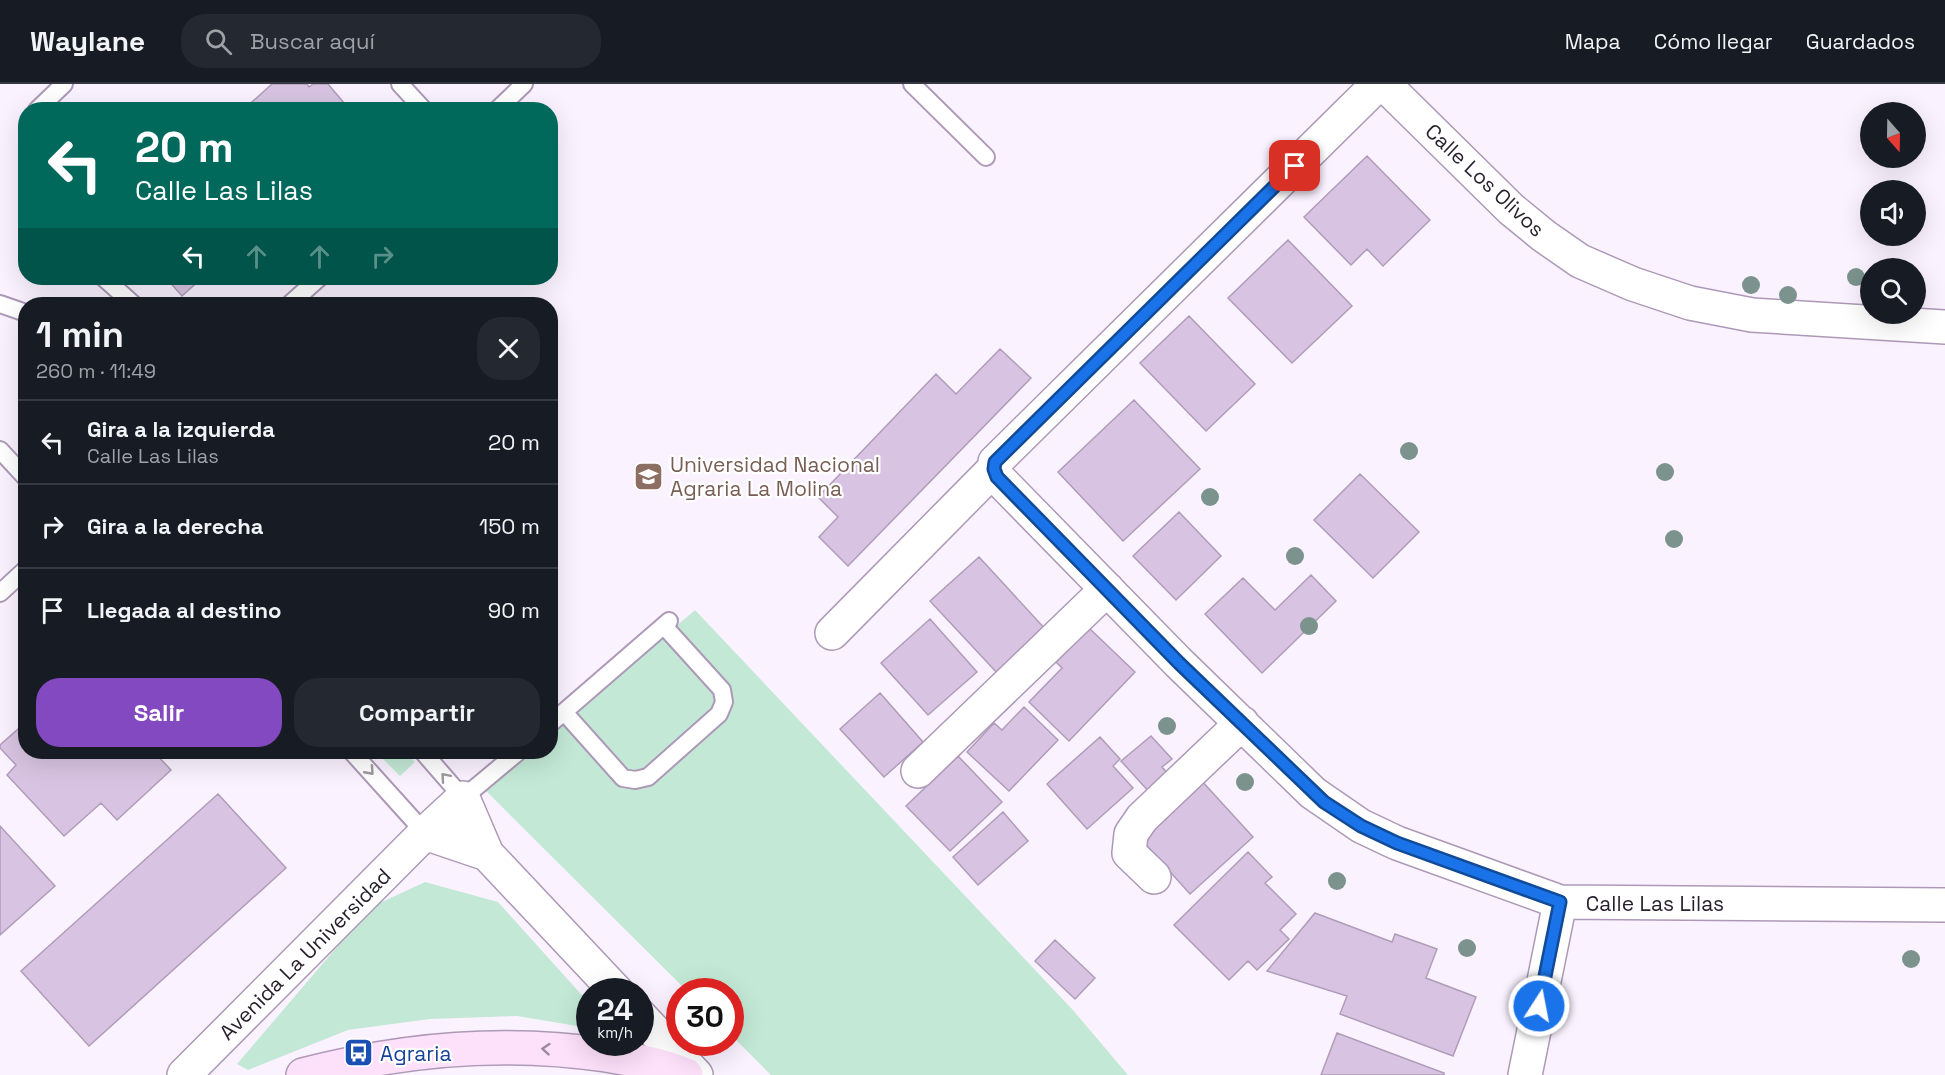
<!DOCTYPE html>
<html lang="es">
<head>
<meta charset="utf-8">
<style>
  body { margin:0; font-family:"Space Grotesk",sans-serif; background:#242831; color:#f1f3f6; height:100vh; display:flex; flex-direction:column; font-size:22px; white-space:nowrap }
  * { box-sizing:border-box; margin:0 }
  p { font-size:20px; color:#9ea1a6 }
  .icon { flex:none; width:33px; height:33px; fill:none; stroke:currentColor; stroke-width:2; stroke-linecap:round; stroke-linejoin:round }
  .map { position:relative; flex:1; overflow:hidden }
  .side { position:absolute; left:18px; top:213px; width:540px; height:462px; display:flex; flex-direction:column; background:#171b24; border-radius:24px; box-shadow:0 6px 24px #0002 }
  .side>* { flex:none }
  .guide { position:absolute; left:18px; top:18px; width:540px; height:183px; border-radius:24px; box-shadow:0 6px 24px #0002; background:#00695c; color:#fff; overflow:hidden }
  .needle { width:39px; rotate:160deg }
  .buttons { position:absolute; left:1860px; top:18px; display:grid; gap:12px }
  .buttons a { display:grid; place-items:center; width:66px; height:66px; border-radius:50%; background:#171b24; box-shadow:0 6px 24px #0002; font-size:30px }
  .speed { position:absolute; left:576px; top:894px; display:flex; gap:12px; font-size:30px; font-weight:700; text-align:center }
  .speed>* { display:grid; place-content:center; width:78px; height:78px; border-radius:50%; background:#171b24; box-shadow:0 6px 24px #0002; line-height:1 }
  .speed small { font-size:15px; font-weight:400 }
  .speed .limit { border:9px solid #d22; background:#fff; color:#111 }
  .pin { position:absolute; display:grid; place-items:center; width:51px; height:51px; color:#fff; margin:-26px; border-radius:12px; box-shadow:0 3px 9px #0006 }
  .me { position:absolute; width:66px; margin:-33px; rotate:11deg; stroke-linejoin:round; filter:drop-shadow(0 0 4px #0008) }
  .turn { display:flex; align-items:center; gap:21px; height:126px; padding:0 18px; font-size:27px }
  .turn .icon { width:78px; height:78px; stroke-width:2.5 }
  .turn b { display:block; font-size:42px; line-height:51px }
  .lanes { display:flex; align-items:center; height:57px; padding:0 18px; background:#0003; justify-content:center; gap:30px; direction:ltr }
  .lanes .off { opacity:.35 }
  .round { display:grid; place-items:center; flex:none; width:63px; height:63px; border-radius:24px; background:#242831 }
  .overview { display:flex; align-items:center; justify-content:space-between; height:102px; padding:0 18px }
  h1 { font-size:36px; font-weight:600; line-height:45px }
  .cta { display:flex; gap:12px; margin-top:auto; padding:12px 18px }
  .cta a { flex:1; height:69px; border-radius:24px; background:#8249c0; color:#fff; font-size:24px; font-weight:600; line-height:69px; text-align:center }
  .cta a+a { background:#242831; color:#f1f3f6 }
  ul { padding:0; list-style:none }
  li { display:flex; align-items:center; gap:18px; height:84px; padding:0 18px; border-top:2px solid #363941 }
  li div { flex:1 }
  li b { display:block; font-size:22px }
  li em { font-style:normal }
  header { display:flex; align-items:center; gap:36px; box-sizing:border-box; height:84px; padding:0 30px; background:#171b24; border-bottom:2px solid #363941 }
  header strong { font-size:28px }
  nav { display:flex; gap:33px; margin-inline-start:auto; font-size:21px }
  .search { width:420px; height:54px; background:#242831; display:flex; align-items:center; gap:15px; box-sizing:border-box; padding:0 21px; border-radius:24px; color:#9ea1a6; font-size:22px }
  .map>svg:first-child { display:block }
  .green { fill:#c3e9d6 }
  .building { fill:#d8c4e2; stroke:#af9cb9; stroke-width:1.5 }
  .lines { fill:none; stroke-linecap:round; stroke-linejoin:round }
  .lane-casing { stroke:#ad99b7; stroke-width:20 }
  .street-casing { stroke:#ad99b7; stroke-width:36 }
  .secondary-casing { stroke:#ad99b7; stroke-width:36 }
  .lane { stroke:#fff; stroke-width:16 }
  .street { stroke:#fff; stroke-width:33 }
  .secondary { stroke:#fde0fa; stroke-width:33 }
  .tree { fill:#7b928d }
  .oneway { stroke:#9e9aa0 }
  .oneway2 { stroke:#9d899d }
  .route-casing { stroke:#114b97; stroke-width:15 }
  .route { stroke:#1a73e8; stroke-width:10 }
  .labels { text-anchor:middle; dominant-baseline:central; stroke-width:4.5; stroke-linejoin:round; paint-order:stroke }
  .street-label { font-size:21px; fill:#271f2b; stroke:#fff }
  .education-label { font-size:21px; fill:#785e54; stroke:#fff; text-anchor:start }
  .transit-label { font-size:21px; fill:#164399; stroke:#fff; text-anchor:start }
</style>
</head>
<body>
<header>
<strong>Waylane</strong>
<div class="search"><svg class="icon" aria-label="search" viewBox="0 0 24 24"><circle cx="10" cy="10" r="6"/><path d="M15 15l6 6"/></svg>Buscar aquí</div>
<nav><a>Mapa</a><a>Cómo llegar</a><a>Guardados</a></nav>
</header>
<div class="map">
<svg width="1945" height="991" viewBox="0 0 1945 991">
  <rect width="100%" height="100%" fill="#fbf2ff"/>
  <!-- green -->
  <path class="green" d="M695 526 1072 925 1128 991H771L731 951 730 908 687 907 484 705 529 668H550L551 649Z
    M376 668H405L415 678 400 692Z
    M425 798 498 818 589 919V927L583 943 517 932 430 935 348 946 248 986 237 980 371 823Z"/>
  <!-- building -->
  <path class="building" d="M272 0H307L309 3 313 0H328L350 26H243Z
    M1367 72 1430 136 1383 182 1367 165 1351 181 1304 133Z
    M1288 156 1352 222 1292 279 1228 214Z
    M166 194H202L182 212Z
    M1189 232 1255 300 1206 347 1140 279Z
    M1000 265 1031 294 848 482 819 453 838 433 818 413 936 290 956 310Z
    M1134 316 1200 385 1123 457 1058 388Z
    M1360 390 1419 448 1373 494 1314 436Z
    M1179 428 1221 472 1176 516 1133 472Z
    M979 473 1047 547 999 591 930 517Z
    M1311 491 1336 517 1262 589 1205 530 1243 494 1275 526Z
    M930 535 977 588 928 631 881 579Z
    M1089 544 1135 588 1069 657 1029 618 1062 584 1056 578Z
    M880 609 923 658 884 693 840 645Z
    M1024 623 1058 656 1009 707 967 668 994 639 1002 646Z
    M26 638V668H154L171 686 117 736 101 719 64 752 7 691 16 681 0 664V661Z
    M1151 652 1172 675 1162 683 1171 693 1151 710 1121 677Z
    M1100 653 1120 675 1113 682 1133 704 1087 745 1047 700Z
    M958 672 1002 718 950 767 906 722Z
    M1200 695 1253 753 1190 810 1137 751Z
    M218 710 286 784 89 962 21 887Z
    M1003 728 1028 757 978 801 953 773Z
    M0 742 55 802 0 851Z
    M1248 768 1272 793 1265 799 1296 830 1280 846 1289 855 1257 886 1248 877 1229 896 1174 841Z
    M1315 829 1392 858 1395 850 1437 865 1426 894 1476 913 1453 972 1340 930 1347 912 1267 887Z
    M1055 856 1095 894 1075 915 1035 877Z
    M1337 949 1444 989V991H1321Z"/>
  <g class="lines">
    <defs>
      <path id="lane" d="M400 0 424 26
        M912 0 986 73
        M37 26 64 0
        M497 26 524 0
        M104 194 133 220
        M0 220 26 229
        M290 220 319 194
        M0 366 26 394
        M0 509 26 485
        M564 628 623 694 635 696 648 693 719 630 724 618 722 606 664 542
        M550 640 669 537
        M352 668 425 749
        M423 668 463 714 518 668"/>
      <path id="street" d="M1378 0 995 378 994 385 997 393 1179 579 1313 709 1361 742 1397 759 1560 818 1945 821
        M1384 0 1511 125 1544 152 1580 177 1633 200 1690 219 1752 231 1945 243
        M832 549 994 385
        M918 687 1107 505
        M425 749 487 770
        M1154 793 1129 769 1131 750 1142 734 1242 639
        M640 932 696 991
        M184 991 425 749 463 714 487 770 617 908
        M1525 991 1560 818"/>
      <path id="secondary" d="M303 991C402 965 505 956 606 971 634 976 660 980 686 991"/>
    </defs>
    <!-- lane casing -->
    <use href="#lane" class="lane-casing"/>
    <!-- street casing -->
    <use href="#street" class="street-casing"/>
    <!-- secondary casing -->
    <use href="#secondary" class="secondary-casing"/>
    <!-- lane -->
    <use href="#lane" class="lane"/>
    <!-- street -->
    <use href="#street" class="street"/>
    <!-- secondary -->
    <use href="#secondary" class="secondary"/>
  </g>
  <!-- trees -->
  <g class="tree">
    <circle cx="1856" cy="193" r="9"/>
    <circle cx="1751" cy="201" r="9"/>
    <circle cx="1788" cy="211" r="9"/>
    <circle cx="1409" cy="367" r="9"/>
    <circle cx="1665" cy="388" r="9"/>
    <circle cx="1210" cy="413" r="9"/>
    <circle cx="1674" cy="455" r="9"/>
    <circle cx="1295" cy="472" r="9"/>
    <circle cx="1309" cy="542" r="9"/>
    <circle cx="1167" cy="642" r="9"/>
    <circle cx="1245" cy="698" r="9"/>
    <circle cx="1337" cy="797" r="9"/>
    <circle cx="1467" cy="864" r="9"/>
    <circle cx="1911" cy="875" r="9"/>
  </g>
  <!-- one-way arrows -->
  <defs><path id="oneway-chevron" d="M-2-3.5L2.5 0L-2 3.5" fill="none" stroke-width="1.6" stroke-linecap="round" stroke-linejoin="round" transform="scale(1.5)"/></defs>
  <g class="oneway">
    <use href="#oneway-chevron" transform="translate(370 687) rotate(48)"/>
    <use href="#oneway-chevron" transform="translate(445 693) rotate(-131)"/>
  </g>
  <use class="oneway2" href="#oneway-chevron" transform="translate(546 965) rotate(-175)"/>
  <g class="lines">
    <defs>
      <path id="route" d="M1295 82 995 378 994 385 997 393 1179 579 1324 718 1361 742 1397 759 1560 818 1539 922"/>
    </defs>
    <!-- route casing -->
    <use href="#route" class="route-casing"/>
    <!-- route -->
    <use href="#route" class="route"/>
  </g>
  <!-- icons -->
  <defs>
    <symbol id="university-square" viewBox="-11 -11 22 22"><rect x="-9" y="-9" width="18" height="18" rx="4" fill="#8d6e63" stroke="#fff"/><path d="M0-5L7-2L0 1L-7-2ZM-4 1L0 2.5L4 1V4Q0 6-4 4Z" fill="#fff"/></symbol>
    <symbol id="bus-square" viewBox="-11 -11 22 22"><rect x="-9" y="-9" width="18" height="18" rx="4" fill="#1a4fb4" stroke="#fff"/><path d="M-5-6H5V4H4V6H2V4H-2V6H-4V4H-5ZM-3.5-4V0h7V-4ZM-3.5 1.2v1.5H-2V1.2ZM2 1.2v1.5H3.5V1.2Z" fill="#fff"/></symbol>
  </defs>
  <g fill-rule="evenodd">
    <use href="#university-square" x="632" y="376" width="33" height="33"/>
    <use href="#bus-square" x="342" y="952" width="33" height="33"/>
  </g>
  <g class="labels">
    <!-- street labels -->
    <g class="street-label">
      <text transform="translate(1485 96) rotate(43)">Calle Los Olivos</text>
      <text x="1655" y="819">Calle Las Lilas</text>
      <text transform="translate(305 870) rotate(-45)">Avenida La Universidad</text>
    </g>
    <!-- education labels -->
    <g class="education-label">
      <text x="670" y="380">Universidad Nacional<tspan x="670" dy="24">Agraria La Molina</tspan></text>
    </g>
    <!-- transit labels -->
    <g class="transit-label">
      <text x="380" y="969">Agraria</text>
    </g>
  </g>
</svg>
<div class="buttons">
<a><svg class="needle" viewBox="-14 -14 28 28"><path d="M0-13l5 13h-10z" fill="#e53935"/><path d="M0 13l5-13h-10z" fill="#9ea1a6"/></svg></a>
<a><svg class="icon" aria-label="sound" viewBox="0 0 24 24"><path d="M4 9h4l5-4v14l-5-4H4zM17 9q2 3 0 6"/></svg></a>
<a><svg class="icon" aria-label="search" viewBox="0 0 24 24"><circle cx="10" cy="10" r="6"/><path d="M15 15l6 6"/></svg></a>
</div>
<div class="speed"><div>24<small>km/h</small></div><div class="limit">30</div></div>
<div class="pin" style="left:1295px;top:82px;background:#d93025"><svg class="icon" aria-label="arrive" viewBox="0 0 24 24"><path d="M6 21V4h12l-3 4 3 4H6"/></svg></div>
<svg class="me" style="left:1539px;top:922px" viewBox="-20 -20 40 40"><circle r="17" fill="#1a73e8" stroke="#fff" stroke-width="3"/><path d="M0-11L8 9 0 5-8 9z" fill="#fff"/></svg>
<div class="guide">
<div class="turn"><svg class="icon" aria-label="left" viewBox="0 0 24 24"><path d="M17 20v-9H6M10 6l-5 5 5 5"/></svg><div><b>20 m</b>Calle Las Lilas</div></div>
<div class="lanes"><svg class="icon" aria-label="left" viewBox="0 0 24 24"><path d="M17 20v-9H6M10 6l-5 5 5 5"/></svg><svg class="icon off" aria-label="ahead" viewBox="0 0 24 24"><path d="M12 20V5M6 11l6-6 6 6"/></svg><svg class="icon off" aria-label="ahead" viewBox="0 0 24 24"><path d="M12 20V5M6 11l6-6 6 6"/></svg><svg class="icon off" aria-label="right" viewBox="0 0 24 24"><path d="M7 20v-9h11M14 6l5 5-5 5"/></svg></div>
</div>
<section class="side">
<div class="overview"><div><h1>1 min</h1><p>260 m · 11:49</p></div><a class="round"><svg class="icon" aria-label="close" viewBox="0 0 24 24"><path d="M6 6l12 12M18 6L6 18"/></svg></a></div>
<ul>
<li><svg class="icon" aria-label="left" viewBox="0 0 24 24"><path d="M17 20v-9H6M10 6l-5 5 5 5"/></svg><div><b>Gira a la izquierda</b><p>Calle Las Lilas</p></div><em>20 m</em></li>
<li><svg class="icon" aria-label="right" viewBox="0 0 24 24"><path d="M7 20v-9h11M14 6l5 5-5 5"/></svg><div><b>Gira a la derecha</b></div><em>150 m</em></li>
<li><svg class="icon" aria-label="arrive" viewBox="0 0 24 24"><path d="M6 21V4h12l-3 4 3 4H6"/></svg><div><b>Llegada al destino</b></div><em>90 m</em></li>
</ul>
<div class="cta"><a>Salir</a><a>Compartir</a></div>
</section>
</div>
</body>
</html>
